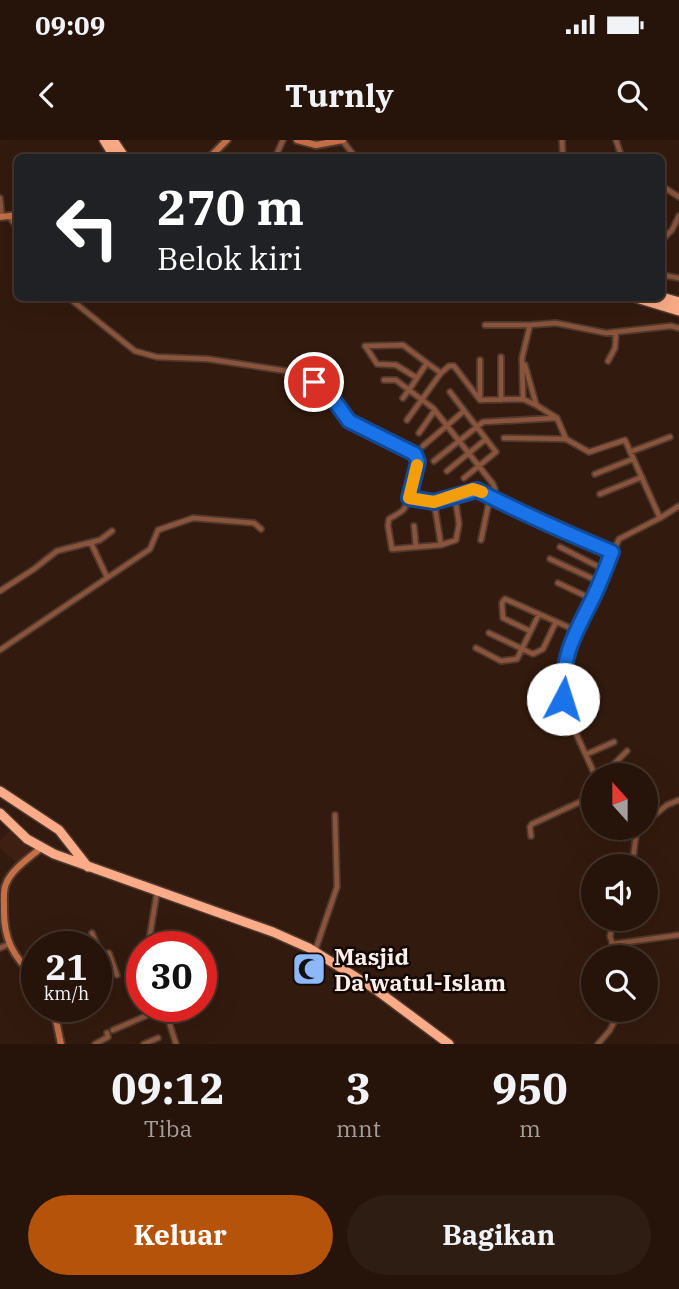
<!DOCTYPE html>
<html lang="id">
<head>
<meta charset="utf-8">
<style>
  body { margin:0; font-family:"IBM Plex Serif",serif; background:#2e1d13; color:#f1f3f6; height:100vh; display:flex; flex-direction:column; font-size:26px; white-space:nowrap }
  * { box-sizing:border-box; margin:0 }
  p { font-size:23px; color:#a49e9c }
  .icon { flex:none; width:38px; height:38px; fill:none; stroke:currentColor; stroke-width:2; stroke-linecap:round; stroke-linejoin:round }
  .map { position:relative; height:904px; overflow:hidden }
  .side { display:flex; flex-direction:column; background:#26140a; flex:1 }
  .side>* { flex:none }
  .top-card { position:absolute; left:14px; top:14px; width:651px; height:147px; border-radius:10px; box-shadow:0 7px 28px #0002,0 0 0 2px #42332b; background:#202124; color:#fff; overflow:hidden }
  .needle { width:46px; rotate:339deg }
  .fabs { position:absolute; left:581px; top:623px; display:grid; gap:14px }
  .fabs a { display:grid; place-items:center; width:77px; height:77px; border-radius:50%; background:#26140a; box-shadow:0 7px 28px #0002,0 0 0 2px #42332b; font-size:35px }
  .speed { position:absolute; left:21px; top:791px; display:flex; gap:14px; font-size:35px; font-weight:700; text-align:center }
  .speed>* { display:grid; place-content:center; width:91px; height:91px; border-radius:50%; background:#26140a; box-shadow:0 7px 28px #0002,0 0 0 2px #42332b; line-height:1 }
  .speed small { font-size:18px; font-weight:400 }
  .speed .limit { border:10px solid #d22; background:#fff; color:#111 }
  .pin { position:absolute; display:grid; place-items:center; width:60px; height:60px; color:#fff; margin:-30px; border:4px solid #fff; border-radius:50%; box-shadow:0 2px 7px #0007 }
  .me { position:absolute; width:77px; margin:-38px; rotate:5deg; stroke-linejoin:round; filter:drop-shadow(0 0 5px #0008) }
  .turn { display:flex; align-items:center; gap:24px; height:147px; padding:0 28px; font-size:32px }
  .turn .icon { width:91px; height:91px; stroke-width:2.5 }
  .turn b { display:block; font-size:49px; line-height:60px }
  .eta { display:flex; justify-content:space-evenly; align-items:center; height:119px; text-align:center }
  .eta b { font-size:42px; font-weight:700; line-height:49px }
  .cta { display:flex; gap:14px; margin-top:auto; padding:14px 28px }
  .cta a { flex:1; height:80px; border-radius:42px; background:#b45309; color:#fff; font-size:28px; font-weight:700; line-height:80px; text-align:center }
  .cta a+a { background:#2e1d13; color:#f1f3f6 }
  .status { display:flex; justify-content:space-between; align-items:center; height:49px; padding:0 35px; background:#26140a; direction:ltr }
  .status svg { height:19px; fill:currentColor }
  header { display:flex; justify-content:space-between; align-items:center; height:91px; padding:0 28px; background:#26140a; font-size:32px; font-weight:700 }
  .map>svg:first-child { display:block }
  .built { fill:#3f1f11 }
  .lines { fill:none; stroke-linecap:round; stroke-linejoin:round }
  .street-casing { stroke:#4f382d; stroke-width:8 }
  .secondary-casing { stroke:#4f382d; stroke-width:10 }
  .highway-casing { stroke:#4f382d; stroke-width:12 }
  .street { stroke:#8a543c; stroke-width:4.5 }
  .secondary { stroke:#c56f47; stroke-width:6 }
  .highway { stroke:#fbab87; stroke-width:9 }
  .route-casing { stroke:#114b97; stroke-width:18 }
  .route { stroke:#1a73e8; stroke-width:12 }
  .slow { stroke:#f59e0b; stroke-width:12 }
  .labels { text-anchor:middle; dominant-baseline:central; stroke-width:5; stroke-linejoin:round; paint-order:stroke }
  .poi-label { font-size:23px; font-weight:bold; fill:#fdefe9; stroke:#130804; text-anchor:start }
</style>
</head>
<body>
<div class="status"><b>09:09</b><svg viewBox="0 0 49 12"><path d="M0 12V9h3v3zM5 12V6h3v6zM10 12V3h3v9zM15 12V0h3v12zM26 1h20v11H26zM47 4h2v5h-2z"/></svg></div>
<header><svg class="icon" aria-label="back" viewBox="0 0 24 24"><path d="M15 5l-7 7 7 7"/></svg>Turnly<svg class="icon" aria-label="search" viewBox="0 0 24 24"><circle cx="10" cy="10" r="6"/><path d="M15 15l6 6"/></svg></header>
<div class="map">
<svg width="679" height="904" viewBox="0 0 679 904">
  <rect width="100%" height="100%" fill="#331a0e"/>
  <!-- built -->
  <path class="built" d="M10 691 32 711 19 725 0 708V701Z"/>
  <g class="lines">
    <defs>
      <path id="street" d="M342 0 356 18
        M562 0 563 18
        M616 0 622 18
        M275 18 283 0
        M662 46 679 57
        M0 58 2 77
        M9 76 18 89
        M662 100 672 90 679 76
        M662 135 679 138
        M69 158 135 211 157 217 208 219 287 231 302 236 328 252 349 281 415 314C420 324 411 361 403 370 399 374 393 376 389 379L388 386 392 409 441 405 456 400 459 384 455 357
        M485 185H530
        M365 206 403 205 427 223 409 250 433 268 493 344 495 349 492 359
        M366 207 377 224 396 225 417 238
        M501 217V260
        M480 220V258
        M608 221 615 208 616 193
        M525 225 536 264
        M441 233 449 226H454L480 260 523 259 536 265 557 278 566 299 589 312 625 300 660 378
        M384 240H396L409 250 403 258
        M450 252 496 312 464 338
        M523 259 522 218 530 185 556 183 606 193 671 186 679 188
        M407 280 441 233 427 223
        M419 293 435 270
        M504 298 566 299
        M423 306 464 271
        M630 312 670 297
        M434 321 483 282 556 278
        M447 331 486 299
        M595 334 633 319
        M600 354 642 337
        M409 358 434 362 477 350C521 372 567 393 613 412
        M434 362 441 405
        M414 386 416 407
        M481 400 490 357
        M91 403 107 437
        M560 407 605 430
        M550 419 600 442
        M558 443 592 459
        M0 451 34 429 57 411 100 400 112 391
        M530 491 503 478 502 463 505 459 575 490
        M489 493 533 514 543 509 556 482
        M476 508 501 521 517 519 539 474
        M0 510 150 409 158 390 193 378 254 383 261 389
        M552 589 569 579
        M587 614 614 602
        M595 635 563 565V538L569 508 575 490 591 463 619 399 660 378 679 366
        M603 635 627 611
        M646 682 667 665 679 660
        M531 696 530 687 532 684 593 656
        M632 726 637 688
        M614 779 610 796 616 817
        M92 793 101 815
        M73 800 76 807
        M612 804 679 795
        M54 806V807
        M148 807 157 752
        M0 808 9 804
        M315 811 337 747 335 675
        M96 817 109 813 117 835
        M96 840 97 843
        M170 885 176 904
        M113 890 155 872 163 866
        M95 904 108 897 107 893
        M144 904 158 898
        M598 904 610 890 620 870"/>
      <path id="secondary" d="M297 0 316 5 343 0
        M209 18 227 0
        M0 77 18 75
        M37 840C13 816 3 800 4 766 4 759 3 750 6 744 11 730 30 717 41 708
        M53 866 61 904"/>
      <path id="highway" d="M104 0 115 18
        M113 0 125 18
        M662 157 679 162
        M636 158 679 171
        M0 651 59 690 88 727
        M0 673 27 699 54 714 273 792 309 808 375 849 449 904"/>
    </defs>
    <!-- street casing -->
    <use href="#street" class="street-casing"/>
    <!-- secondary casing -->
    <use href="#secondary" class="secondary-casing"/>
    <!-- highway casing -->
    <use href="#highway" class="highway-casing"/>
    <!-- street -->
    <use href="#street" class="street"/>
    <!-- secondary -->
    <use href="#secondary" class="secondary"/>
    <!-- highway -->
    <use href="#highway" class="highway"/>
  </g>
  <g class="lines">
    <defs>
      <path id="route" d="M314 242 328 252 349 281 415 314 418 322 409 358 434 362 477 350C521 373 567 393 612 412 605 430 599 447 590 464 572 499 562 517 563 559"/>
    </defs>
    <!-- route casing -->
    <use href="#route" class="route-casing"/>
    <!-- route -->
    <use href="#route" class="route"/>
    <!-- slow -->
    <path class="slow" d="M417 325 409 358 434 362 473 349 482 352"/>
  </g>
  <!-- icons -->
  <defs>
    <symbol id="mosque-square" viewBox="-11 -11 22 22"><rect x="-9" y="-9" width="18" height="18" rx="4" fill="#8db9fc" stroke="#130804"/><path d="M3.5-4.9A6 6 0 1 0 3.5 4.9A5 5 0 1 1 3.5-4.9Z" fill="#111"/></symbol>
  </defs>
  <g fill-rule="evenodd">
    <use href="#mosque-square" x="290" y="810" width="38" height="38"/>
  </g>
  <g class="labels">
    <!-- poi labels -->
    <g class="poi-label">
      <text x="334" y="816">Masjid<tspan x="334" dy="26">Da'watul-Islam</tspan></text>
    </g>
  </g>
</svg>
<div class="fabs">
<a><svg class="needle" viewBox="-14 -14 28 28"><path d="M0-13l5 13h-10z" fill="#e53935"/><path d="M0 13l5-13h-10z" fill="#a49e9c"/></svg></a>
<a><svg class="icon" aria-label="sound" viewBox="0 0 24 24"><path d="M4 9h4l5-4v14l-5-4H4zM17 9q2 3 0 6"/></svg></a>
<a><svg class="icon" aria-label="search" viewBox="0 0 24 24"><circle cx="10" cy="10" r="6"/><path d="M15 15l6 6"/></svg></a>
</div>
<div class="speed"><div>21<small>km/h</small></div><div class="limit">30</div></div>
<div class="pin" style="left:314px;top:242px;background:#d93025"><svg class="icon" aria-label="arrive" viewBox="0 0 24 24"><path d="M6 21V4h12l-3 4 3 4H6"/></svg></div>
<svg class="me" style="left:563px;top:559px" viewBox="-20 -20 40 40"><circle r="19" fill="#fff"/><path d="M0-13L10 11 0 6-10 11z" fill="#1a73e8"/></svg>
<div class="top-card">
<div class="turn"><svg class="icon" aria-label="left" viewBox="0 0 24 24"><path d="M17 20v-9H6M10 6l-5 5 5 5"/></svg><div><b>270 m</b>Belok kiri</div></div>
</div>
</div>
<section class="side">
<div class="eta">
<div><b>09:12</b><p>Tiba</p></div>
<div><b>3</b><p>mnt</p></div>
<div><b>950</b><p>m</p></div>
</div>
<div class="cta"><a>Keluar</a><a>Bagikan</a></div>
</section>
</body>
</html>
